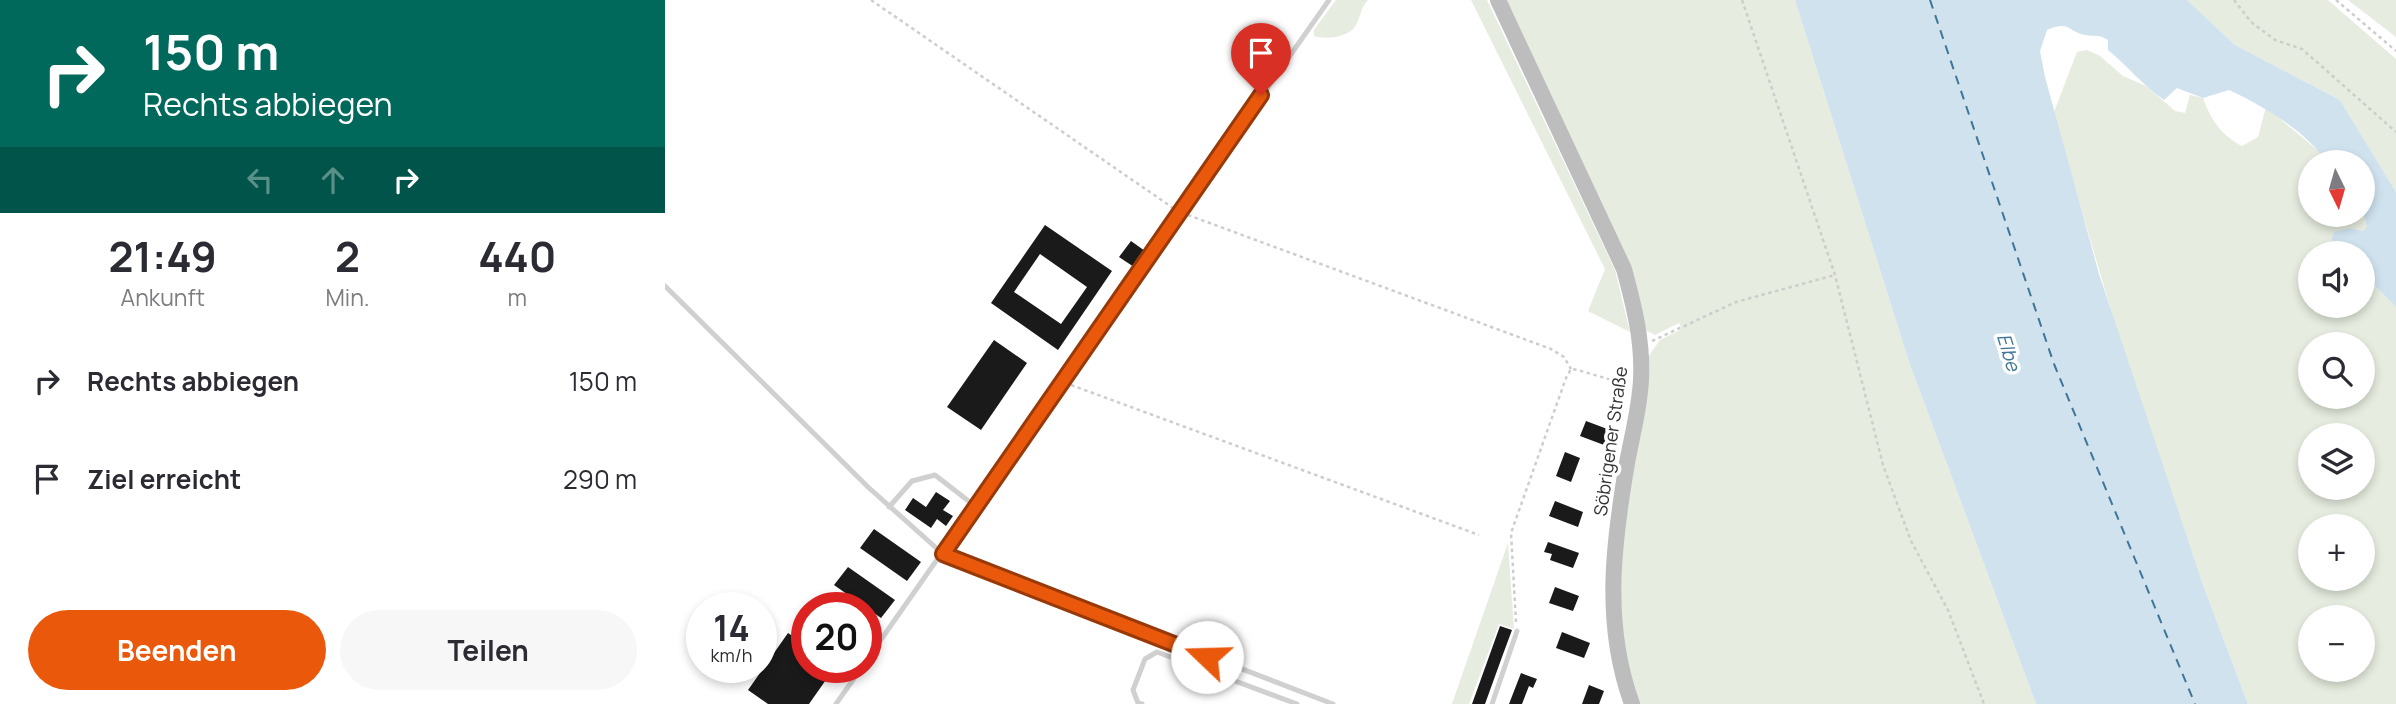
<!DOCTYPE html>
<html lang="de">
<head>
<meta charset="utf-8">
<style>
  body { margin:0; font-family:Manrope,sans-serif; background:#f7f7f7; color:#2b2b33; height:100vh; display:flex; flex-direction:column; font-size:26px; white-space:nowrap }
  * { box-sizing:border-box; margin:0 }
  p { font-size:23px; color:#7c7c81 }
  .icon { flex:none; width:38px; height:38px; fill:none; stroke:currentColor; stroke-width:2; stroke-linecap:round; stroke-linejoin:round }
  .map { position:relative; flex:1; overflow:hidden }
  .drawer { display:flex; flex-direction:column; background:#fff; width:665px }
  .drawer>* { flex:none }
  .top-card { background:#00695c; color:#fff; overflow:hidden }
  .needle { width:46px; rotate:175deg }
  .buttons { position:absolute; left:1633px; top:150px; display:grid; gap:14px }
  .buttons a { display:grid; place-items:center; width:77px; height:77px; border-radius:50%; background:#fff; box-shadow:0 4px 10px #0003; font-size:35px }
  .speed { position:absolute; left:21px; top:592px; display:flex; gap:14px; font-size:35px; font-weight:700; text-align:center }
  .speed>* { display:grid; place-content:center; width:91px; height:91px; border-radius:50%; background:#fff; box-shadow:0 4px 10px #0003; line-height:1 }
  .speed small { font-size:18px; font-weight:400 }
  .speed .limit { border:10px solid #d22; background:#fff; color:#111 }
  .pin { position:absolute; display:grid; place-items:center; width:60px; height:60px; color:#fff; margin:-72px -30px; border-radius:50% 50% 50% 0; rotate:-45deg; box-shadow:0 0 7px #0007 }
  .pin .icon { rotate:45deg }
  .me { position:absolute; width:77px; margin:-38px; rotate:291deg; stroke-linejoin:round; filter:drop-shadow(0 0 5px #0008) }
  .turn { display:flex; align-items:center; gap:24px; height:147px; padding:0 28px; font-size:32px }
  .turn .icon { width:91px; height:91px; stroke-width:2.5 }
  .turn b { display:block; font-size:49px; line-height:60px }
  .lanes { display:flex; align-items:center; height:66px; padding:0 28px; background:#0003; justify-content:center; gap:35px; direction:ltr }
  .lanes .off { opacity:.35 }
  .eta { display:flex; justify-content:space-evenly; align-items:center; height:119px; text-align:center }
  .eta b { font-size:42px; font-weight:700; line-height:49px }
  .primary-button { display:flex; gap:14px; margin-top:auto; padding:14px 28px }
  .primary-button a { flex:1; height:80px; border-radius:42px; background:#ea580c; color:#fff; font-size:28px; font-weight:700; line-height:80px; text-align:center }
  .primary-button a+a { background:#f7f7f7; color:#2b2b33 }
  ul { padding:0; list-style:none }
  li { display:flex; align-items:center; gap:21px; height:98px; padding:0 28px }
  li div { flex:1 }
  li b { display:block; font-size:26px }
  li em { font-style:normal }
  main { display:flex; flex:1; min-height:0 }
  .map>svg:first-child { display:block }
  .green { fill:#e6ecdf; fill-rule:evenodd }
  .water { fill:#cfe2ee }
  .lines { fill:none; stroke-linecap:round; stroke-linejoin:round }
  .ferry { stroke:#3f7597; stroke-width:2; stroke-dasharray:9 7; stroke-linecap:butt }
  .building { fill:#1a1a1a; fill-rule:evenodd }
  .path { stroke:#cdcdcd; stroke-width:2.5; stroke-dasharray:3.5 3.5; stroke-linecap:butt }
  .lane { stroke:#d0d0d0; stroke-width:5 }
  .secondary { stroke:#bdbdbd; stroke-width:16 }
  .route-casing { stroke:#983908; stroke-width:18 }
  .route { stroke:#ea580c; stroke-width:12 }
  .labels { text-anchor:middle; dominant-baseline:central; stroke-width:7; stroke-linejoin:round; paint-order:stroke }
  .street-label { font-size:18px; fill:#333; stroke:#fff }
  .water-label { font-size:19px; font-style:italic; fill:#3f7597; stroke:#fff }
</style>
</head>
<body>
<main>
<section class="drawer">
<div class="top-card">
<div class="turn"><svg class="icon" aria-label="right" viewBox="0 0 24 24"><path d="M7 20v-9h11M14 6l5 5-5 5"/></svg><div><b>150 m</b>Rechts abbiegen</div></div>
<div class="lanes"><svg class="icon off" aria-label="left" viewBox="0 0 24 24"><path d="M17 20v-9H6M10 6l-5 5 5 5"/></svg><svg class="icon off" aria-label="ahead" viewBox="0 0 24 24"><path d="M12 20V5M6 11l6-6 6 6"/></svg><svg class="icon" aria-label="right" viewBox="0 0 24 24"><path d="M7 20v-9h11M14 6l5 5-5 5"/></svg></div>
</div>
<div class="eta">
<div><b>21:49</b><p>Ankunft</p></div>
<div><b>2</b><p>Min.</p></div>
<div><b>440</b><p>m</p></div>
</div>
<ul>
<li><svg class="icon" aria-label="right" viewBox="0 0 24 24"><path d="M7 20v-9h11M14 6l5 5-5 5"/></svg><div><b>Rechts abbiegen</b></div><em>150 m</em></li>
<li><svg class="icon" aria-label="arrive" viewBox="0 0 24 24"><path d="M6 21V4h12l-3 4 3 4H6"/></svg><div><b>Ziel erreicht</b></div><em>290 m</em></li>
</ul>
<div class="primary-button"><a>Beenden</a><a>Teilen</a></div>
</section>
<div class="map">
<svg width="1731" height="704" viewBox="0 0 1731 704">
  <rect width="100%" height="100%" fill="#fff"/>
  <!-- green -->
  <path class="green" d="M671 0H703C695 9 696 16 691 25 685 37 661 40 649 36V30Z
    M806 0H822L950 270 965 332 923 311 940 269Z
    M838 0H1130L1244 362 1371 704H972L964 680 952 585 983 357 995 340 1017 329 1014 323 990 335 980 330Z
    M1522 0H1663L1731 59V192L1675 100 1570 45Z
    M1683 0H1731V37Z
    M1422 50 1435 56 1458 76 1481 86 1510 111 1520 113 1525 95 1538 98C1546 120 1556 135 1577 146L1593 137 1601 107 1656 153 1663 163H1645V215L1698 213 1702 227 1698 231 1685 228 1666 242 1674 254H1645V306H1698V274L1731 307V704H1583L1538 585 1456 344 1397 144 1389 112 1412 52ZM1645 345H1698V397H1645ZM1645 436H1698V488H1645ZM1645 527H1698V579H1645ZM1645 618H1698V670H1645Z
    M843 543 849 629 834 624 804 704H787Z"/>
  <!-- water -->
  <path class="water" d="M1130 0H1522L1570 45 1675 100 1731 192V307L1698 274V254H1674L1666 242 1669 232 1685 228 1698 231 1702 227 1698 213V163H1663C1639 130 1600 107 1564 90L1538 98 1512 88 1499 100C1477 85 1463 66 1443 50V40C1434 34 1430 37 1420 35 1403 32 1405 20 1382 30L1375 51 1380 77 1434 274 1538 585 1583 704H1371L1244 362Z"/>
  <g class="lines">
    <!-- ferry -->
    <path class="ferry" d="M1265 0 1389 364 1530 704"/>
  </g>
  <!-- building -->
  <path class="building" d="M380 225 447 271 393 350 326 303ZM375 254 422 287 396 324 349 292Z
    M466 241 480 251 469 267 454 257Z
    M329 340 362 363 316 430 282 407Z
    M921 421 945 430 939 445 915 436Z
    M900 452 915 458 906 482 891 476Z
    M271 492 285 501 278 510 288 516 281 526 272 519 266 528 240 510 248 498 261 507Z
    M890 501 918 512 913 527 884 516Z
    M209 529 256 562 242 581 195 548Z
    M883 542 914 553 908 568 885 560 887 554 879 552Z
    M183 567 230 600 216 618 169 585Z
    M890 587 914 596 908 611 884 603Z
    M835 626 847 630 837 657 820 704H807Z
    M897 632 925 643 919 658 891 648Z
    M123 633 142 646V667H170L144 704H103L83 690Z
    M856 673 872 679 868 688 864 686 857 704H844Z
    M924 685 939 691 934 704H917Z"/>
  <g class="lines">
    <!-- path -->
    <path class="path" d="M206 0 508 208
      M1077 0 1170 275 1218 465 1246 541 1283 610 1319 704
      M1569 0 1586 22 1610 40 1637 49 1731 132
      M1671 0 1731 51
      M523 215 886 349 899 357 906 369
      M987 341 1071 302 1170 275
      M406 385 814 535
      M851 622 846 533 901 378 906 369 913 370 963 385"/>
    <!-- lane -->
    <path class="lane" d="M0 286 203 487 278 554 668 704
      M224 507 247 481 270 475 310 506
      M201 661 664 0
      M171 704 197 667
      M477 704 473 703 468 690 480 659 492 652 632 704
      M827 704 852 631"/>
    <!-- secondary -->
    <path class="secondary" d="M833 0 959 269C969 306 978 341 976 379 975 407 967 435 962 463 948 545 938 624 967 704"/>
  </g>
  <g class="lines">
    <defs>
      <path id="route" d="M542 657 278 554 596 95"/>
    </defs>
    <!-- route casing -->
    <use href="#route" class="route-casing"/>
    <!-- route -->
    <use href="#route" class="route"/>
  </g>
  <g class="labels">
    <!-- street labels -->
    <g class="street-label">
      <text transform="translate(945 441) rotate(-82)">Söbrigener Straße</text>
    </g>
    <!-- water labels -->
    <g class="water-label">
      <text transform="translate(1344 352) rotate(73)">Elbe</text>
    </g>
  </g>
</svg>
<div class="buttons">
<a><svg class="needle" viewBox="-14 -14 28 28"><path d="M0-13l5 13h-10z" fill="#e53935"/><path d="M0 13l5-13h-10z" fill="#7c7c81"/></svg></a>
<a><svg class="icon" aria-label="sound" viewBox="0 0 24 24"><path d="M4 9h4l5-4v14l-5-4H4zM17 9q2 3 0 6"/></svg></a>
<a><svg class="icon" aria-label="search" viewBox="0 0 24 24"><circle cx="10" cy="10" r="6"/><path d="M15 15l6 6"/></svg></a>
<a><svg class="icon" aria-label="layers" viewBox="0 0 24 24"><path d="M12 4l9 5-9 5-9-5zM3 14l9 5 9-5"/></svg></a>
<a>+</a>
<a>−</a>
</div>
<div class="speed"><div>14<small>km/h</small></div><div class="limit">20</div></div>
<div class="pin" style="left:596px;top:95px;background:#d93025"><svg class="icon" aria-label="arrive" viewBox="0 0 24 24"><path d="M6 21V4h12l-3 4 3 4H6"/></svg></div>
<svg class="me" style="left:542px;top:657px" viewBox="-20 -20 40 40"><circle r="19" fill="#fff"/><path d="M0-13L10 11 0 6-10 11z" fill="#ea580c"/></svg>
</div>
</main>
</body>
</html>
